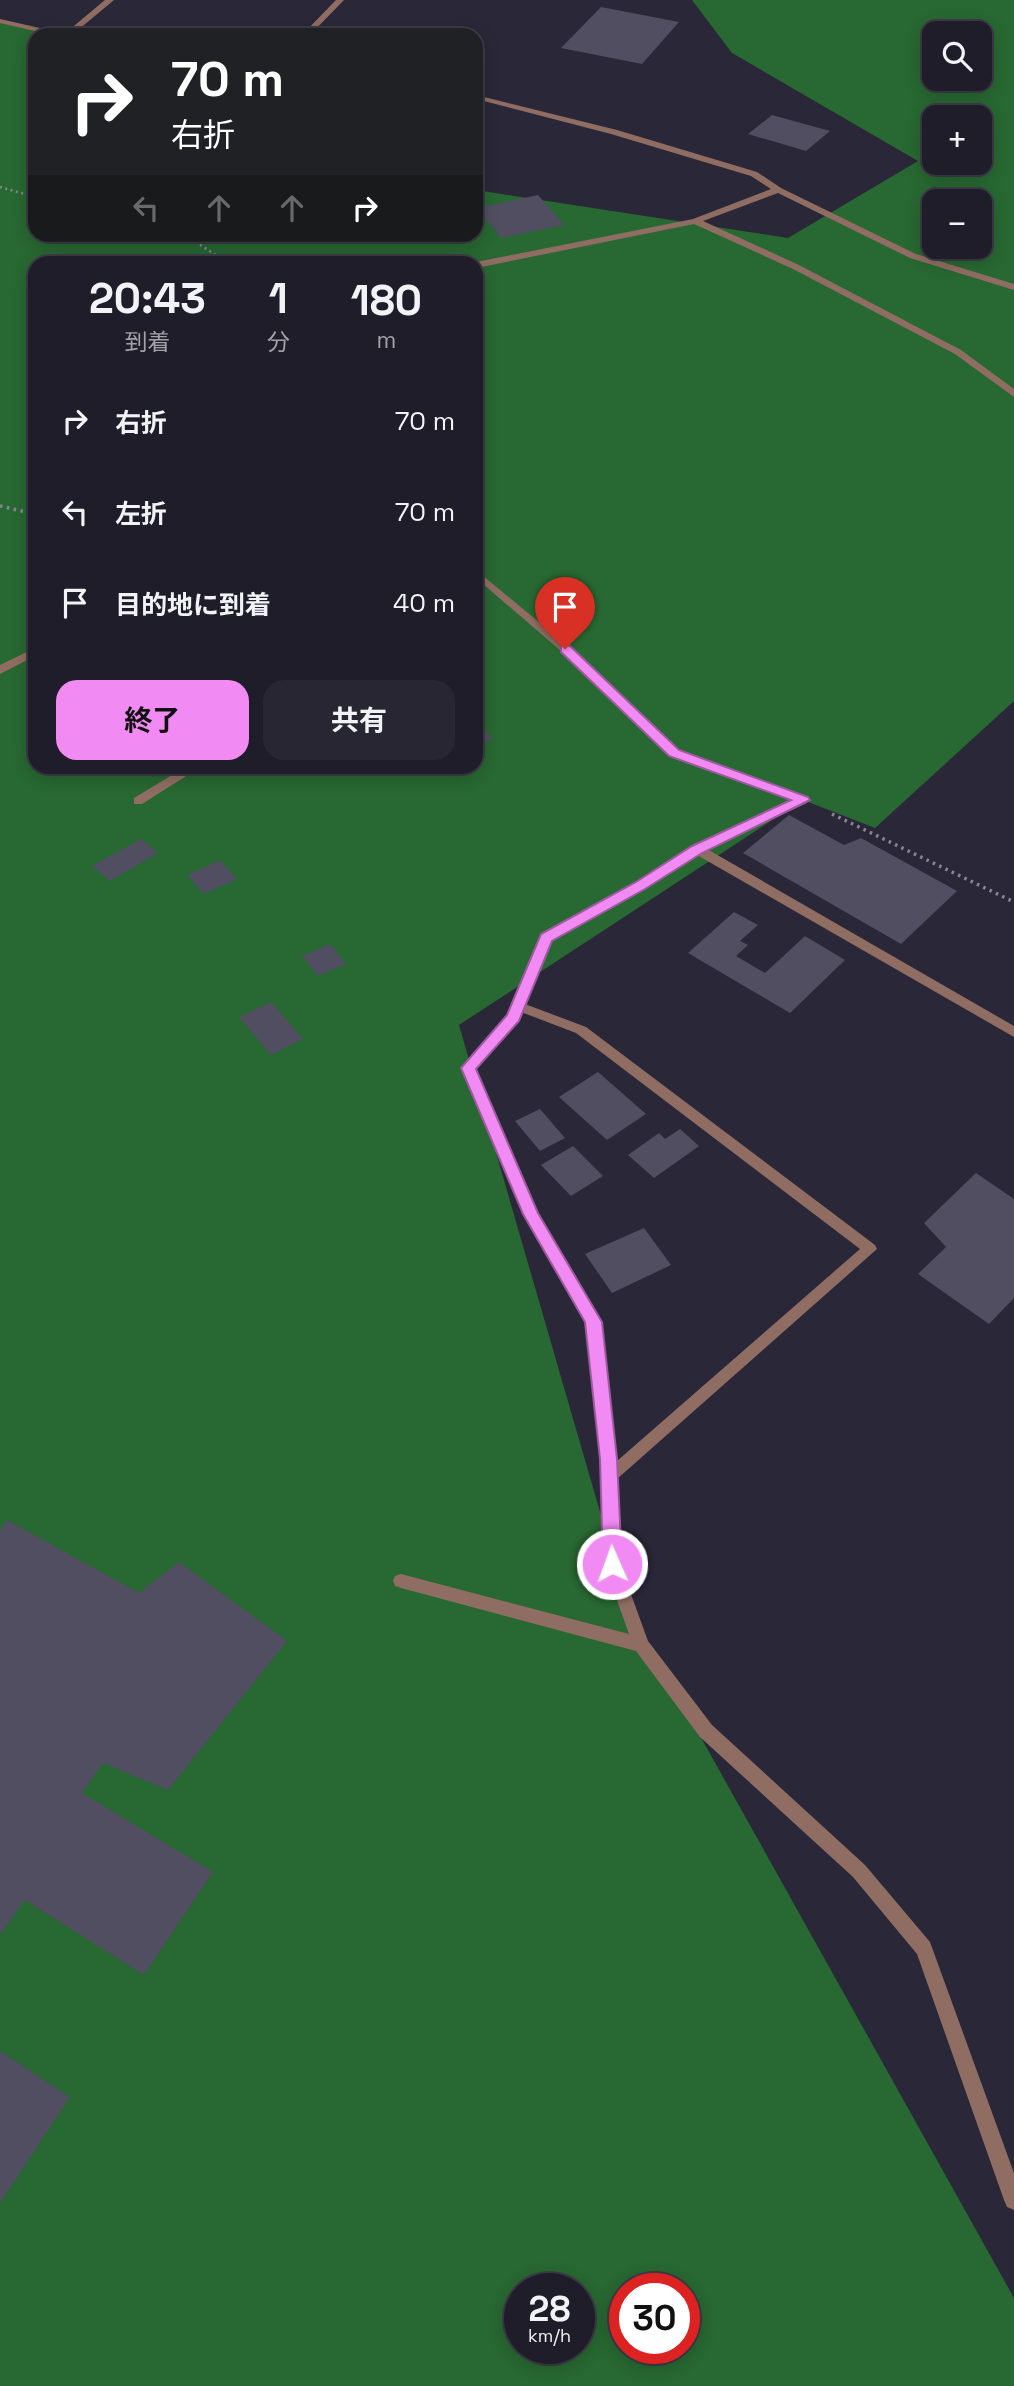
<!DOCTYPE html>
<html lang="ja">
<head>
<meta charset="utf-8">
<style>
  body { margin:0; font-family:"Space Grotesk","Noto Sans JP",sans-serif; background:#282632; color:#f1f3f6; height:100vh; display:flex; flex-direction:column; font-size:26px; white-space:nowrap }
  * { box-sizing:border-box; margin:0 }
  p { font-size:23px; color:#a2a2a8 }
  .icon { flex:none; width:38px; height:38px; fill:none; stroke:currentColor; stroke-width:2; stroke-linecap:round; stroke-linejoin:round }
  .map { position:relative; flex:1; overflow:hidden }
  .side { position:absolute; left:28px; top:256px; width:455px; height:518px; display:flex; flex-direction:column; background:#201d2a; border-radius:21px; box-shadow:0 4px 18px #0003,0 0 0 2px #3d3b47 }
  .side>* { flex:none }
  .guide { position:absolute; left:28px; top:28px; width:455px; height:214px; border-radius:21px; box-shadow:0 4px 18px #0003,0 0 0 2px #3d3b47; background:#202124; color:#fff; overflow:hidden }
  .controls { position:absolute; left:922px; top:21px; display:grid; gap:14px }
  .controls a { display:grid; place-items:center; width:70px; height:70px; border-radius:14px; background:#201d2a; box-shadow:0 4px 18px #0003,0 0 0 2px #3d3b47; font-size:35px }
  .speed { position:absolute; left:504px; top:2273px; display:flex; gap:14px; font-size:35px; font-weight:700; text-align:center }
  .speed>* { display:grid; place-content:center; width:91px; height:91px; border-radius:50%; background:#201d2a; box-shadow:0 4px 18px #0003,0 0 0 2px #3d3b47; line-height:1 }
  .speed small { font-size:18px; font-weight:400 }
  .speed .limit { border:10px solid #d22; background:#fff; color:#111 }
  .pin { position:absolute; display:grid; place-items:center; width:60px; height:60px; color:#fff; margin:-72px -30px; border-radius:50% 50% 50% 0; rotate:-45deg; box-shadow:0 0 7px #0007 }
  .pin .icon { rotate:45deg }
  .me { position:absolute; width:77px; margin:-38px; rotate:358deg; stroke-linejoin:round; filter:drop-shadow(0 0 5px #0008) }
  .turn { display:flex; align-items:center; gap:24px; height:147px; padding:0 28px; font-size:32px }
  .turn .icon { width:91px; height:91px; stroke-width:2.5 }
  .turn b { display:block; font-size:49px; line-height:60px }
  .lanes { display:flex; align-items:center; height:66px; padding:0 28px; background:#0003; justify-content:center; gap:35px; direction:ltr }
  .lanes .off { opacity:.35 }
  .eta { display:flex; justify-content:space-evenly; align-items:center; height:119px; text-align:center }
  .eta b { font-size:42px; font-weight:700; line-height:49px }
  .cta { display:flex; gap:14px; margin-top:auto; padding:14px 28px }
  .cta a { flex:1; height:80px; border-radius:21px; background:#f28af3; color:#111; font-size:28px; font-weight:700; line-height:80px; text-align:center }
  .cta a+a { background:#282632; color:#f1f3f6 }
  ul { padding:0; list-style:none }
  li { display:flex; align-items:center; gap:21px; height:91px; padding:0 28px }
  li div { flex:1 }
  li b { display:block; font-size:26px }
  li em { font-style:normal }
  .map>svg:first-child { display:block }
  .forest { fill:#286832; fill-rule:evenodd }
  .building { fill:#514e61 }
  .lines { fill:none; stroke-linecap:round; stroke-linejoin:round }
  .path-far1 { stroke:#888694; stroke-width:2.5; stroke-dasharray:2 3.5; stroke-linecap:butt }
  .path { stroke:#888694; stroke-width:3.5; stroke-dasharray:2.5 4.5; stroke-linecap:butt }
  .service { fill:#906d62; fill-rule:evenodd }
  .minor { fill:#906d62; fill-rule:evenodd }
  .route { fill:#f28af3; stroke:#9d5a9e; stroke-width:2 }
</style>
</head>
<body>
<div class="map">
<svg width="1014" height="2386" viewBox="0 0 1014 2386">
  <rect width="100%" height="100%" fill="#2a2738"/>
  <!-- forest -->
  <path class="forest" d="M692 0H1014V701L875 828 803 800 459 1025 627 1605 1014 2298V2386H0V21L62 35H35V234H476V190L788 238 918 161 732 53ZM934 33H980V79H934ZM934 117H980V163H934ZM934 201H980V247H934ZM35 262H476V766H35ZM520 2289H579V2348H520ZM625 2289H684V2348H625Z"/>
  <!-- building -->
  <path class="building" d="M601 7 679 22 642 64 561 48Z
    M214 26 239 29 235 35H206Z
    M332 29 363 33V35H326Z
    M772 115 830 131 806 151 748 134Z
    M538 195 564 225 501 238 477 208Z
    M476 722 493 739 476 746Z
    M789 815 844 845 861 838 957 891 901 944 743 853Z
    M141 839 158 853 110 881 92 866Z
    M220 860 237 879 204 894 187 875Z
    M734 912 758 925 740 941 748 945 736 956 765 973 805 936 845 960 790 1013 688 953Z
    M330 944 346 964 318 976 302 956Z
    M271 1002 303 1039 271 1055 239 1017Z
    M598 1072 646 1114 607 1140 559 1097Z
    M540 1109 565 1138 540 1151 515 1121Z
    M680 1129 699 1146 654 1178 628 1155 659 1133 665 1139Z
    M573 1146 603 1176 571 1196 541 1165Z
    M976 1173 1014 1199V1298L989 1324 918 1274 946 1247 924 1223Z
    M644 1228 671 1265 612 1293 585 1254Z
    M7 1520 139 1593 179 1562 287 1641 168 1790 103 1763 82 1793 213 1872 144 1975 25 1900 0 1935V1531Z
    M0 2051 70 2097 0 2203Z"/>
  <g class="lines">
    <!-- path-far1 -->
    <path class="path-far1" d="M0 187 35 197
      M175 234 193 240 226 262"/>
    <!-- path -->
    <path class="path" d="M0 506 35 514
      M832 814 1014 902"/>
    <!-- service -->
    <path class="service" d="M105 0H114L72 35H63Z
      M336 0H344L310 35H302Z
      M476 570 569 647 678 750 807 797V803H799L670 756 561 651 476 578Z
      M187 766H202L142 804H134V798Z"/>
    <!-- minor -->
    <path class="minor" d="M0 19 62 33 66 35H52L0 23Z
      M476 95 617 130 757 172 781 188 916 254 1014 284V290L910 258 778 193 703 221 799 265 961 350 1014 389V397L955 354 793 269 694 224 476 268V262L693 219 771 189 751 176 611 134 476 99Z
      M35 648V656L0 674V665Z
      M803 796 807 797V803L707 849 1014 1026V1037L697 855 645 888 551 941 525 1004 586 1027 875 1245 877 1249 617 1479 620 1564 648 1641 712 1725 865 1865 930 1942 1014 2173V2210L1007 2207 1004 2200 917 1954 853 1877 700 1737 636 1651 401 1588 395 1586 393 1581 395 1576 401 1574 629 1634 604 1564 601 1459 587 1323 524 1215 461 1068 507 1015 542 935 637 882 693 846ZM521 1012 576 1033 860 1249 617 1461 601 1322 537 1213 475 1069 518 1020Z"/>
  </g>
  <!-- route -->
  <path class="route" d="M565 645 570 646 679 750 808 797 810 800 702 853 645 889 552 941 519 1021 476 1069 538 1213 602 1322 617 1459 622 1564 619 1570 612 1572 606 1570 603 1564 600 1459 585 1322 523 1214 461 1068 507 1015 541 934 636 882 692 846 791 800 669 756 561 652V646Z"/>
</svg>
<div class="controls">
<a><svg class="icon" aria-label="search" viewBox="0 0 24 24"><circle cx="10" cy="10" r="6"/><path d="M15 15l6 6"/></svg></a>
<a>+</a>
<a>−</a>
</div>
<div class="speed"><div>28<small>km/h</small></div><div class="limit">30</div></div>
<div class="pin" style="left:565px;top:649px;background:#d93025"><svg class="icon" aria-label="arrive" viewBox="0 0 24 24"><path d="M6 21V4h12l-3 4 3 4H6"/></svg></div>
<svg class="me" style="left:612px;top:1564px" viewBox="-20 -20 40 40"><circle r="17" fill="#f28af3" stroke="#fff" stroke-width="3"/><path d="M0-11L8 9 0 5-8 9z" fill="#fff"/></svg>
<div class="guide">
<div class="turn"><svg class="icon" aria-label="right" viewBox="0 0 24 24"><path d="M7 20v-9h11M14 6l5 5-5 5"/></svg><div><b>70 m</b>右折</div></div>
<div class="lanes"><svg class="icon off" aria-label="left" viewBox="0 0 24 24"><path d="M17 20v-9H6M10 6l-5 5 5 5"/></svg><svg class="icon off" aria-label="ahead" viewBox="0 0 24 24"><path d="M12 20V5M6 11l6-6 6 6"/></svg><svg class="icon off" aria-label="ahead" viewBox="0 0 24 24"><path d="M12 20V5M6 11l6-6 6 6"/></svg><svg class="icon" aria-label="right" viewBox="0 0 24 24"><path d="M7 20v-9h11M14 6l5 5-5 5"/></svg></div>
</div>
<section class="side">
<div class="eta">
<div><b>20:43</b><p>到着</p></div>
<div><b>1</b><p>分</p></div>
<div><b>180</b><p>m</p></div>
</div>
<ul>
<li><svg class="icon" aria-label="right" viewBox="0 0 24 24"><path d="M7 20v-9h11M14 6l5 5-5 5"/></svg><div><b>右折</b></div><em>70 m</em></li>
<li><svg class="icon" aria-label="left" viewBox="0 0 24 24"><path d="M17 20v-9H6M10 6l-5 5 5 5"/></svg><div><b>左折</b></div><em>70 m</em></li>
<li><svg class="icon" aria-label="arrive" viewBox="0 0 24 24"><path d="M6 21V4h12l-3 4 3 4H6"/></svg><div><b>目的地に到着</b></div><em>40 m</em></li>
</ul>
<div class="cta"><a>終了</a><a>共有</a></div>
</section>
</div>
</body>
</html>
